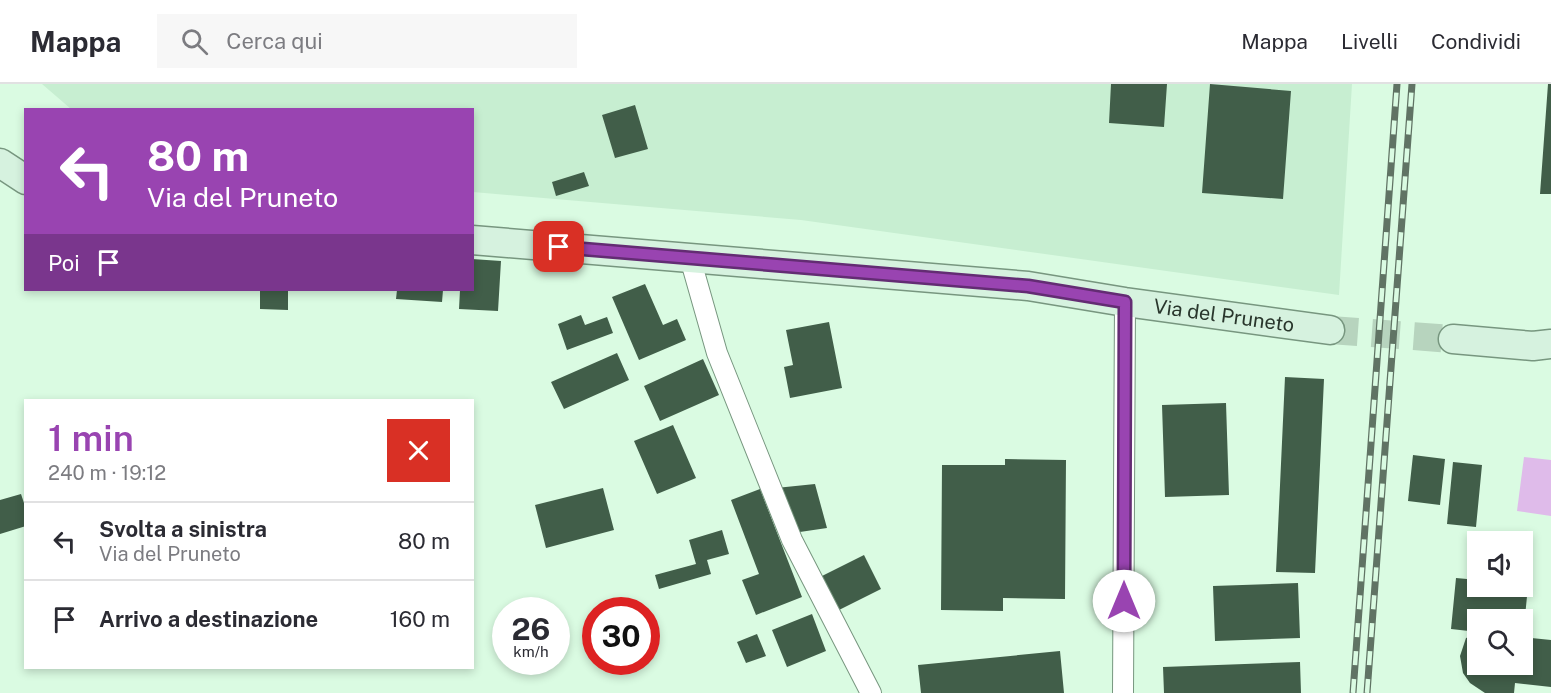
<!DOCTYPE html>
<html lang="it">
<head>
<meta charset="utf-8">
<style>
  body { margin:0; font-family:"Public Sans",sans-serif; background:#f7f7f7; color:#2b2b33; height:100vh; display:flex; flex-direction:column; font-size:22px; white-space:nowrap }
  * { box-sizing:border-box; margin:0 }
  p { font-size:20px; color:#7c7c81 }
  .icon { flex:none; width:33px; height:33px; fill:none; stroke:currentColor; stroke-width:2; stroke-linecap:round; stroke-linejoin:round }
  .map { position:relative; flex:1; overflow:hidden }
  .drawer { position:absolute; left:24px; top:315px; width:450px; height:270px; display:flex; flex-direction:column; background:#fff; border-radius:0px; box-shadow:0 3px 9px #0003 }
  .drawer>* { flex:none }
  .top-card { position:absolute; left:24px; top:24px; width:450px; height:183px; border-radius:0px; box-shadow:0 3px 9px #0003; background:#9944b1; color:#fff; overflow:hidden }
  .tools { position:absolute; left:1467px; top:447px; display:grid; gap:12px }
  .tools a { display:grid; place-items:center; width:66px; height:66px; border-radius:0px; background:#fff; box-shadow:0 3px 9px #0003; font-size:30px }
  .speed { position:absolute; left:492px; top:513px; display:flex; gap:12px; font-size:30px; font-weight:700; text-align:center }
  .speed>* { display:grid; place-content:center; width:78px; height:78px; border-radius:50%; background:#fff; box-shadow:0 3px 9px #0003; line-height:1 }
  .speed small { font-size:15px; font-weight:400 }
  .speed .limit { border:9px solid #d22; background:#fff; color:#111 }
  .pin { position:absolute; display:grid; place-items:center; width:51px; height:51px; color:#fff; margin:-26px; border-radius:12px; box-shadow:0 3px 9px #0006 }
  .me { position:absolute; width:66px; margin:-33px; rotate:0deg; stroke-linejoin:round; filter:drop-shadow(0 0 4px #0008) }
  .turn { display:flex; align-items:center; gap:21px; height:126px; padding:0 24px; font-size:27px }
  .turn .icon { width:78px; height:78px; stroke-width:2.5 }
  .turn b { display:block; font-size:42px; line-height:51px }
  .then { display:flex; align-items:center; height:57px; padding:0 24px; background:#0003; gap:12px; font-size:22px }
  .round { display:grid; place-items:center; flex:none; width:63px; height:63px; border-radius:0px; background:#f7f7f7 }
  .head { display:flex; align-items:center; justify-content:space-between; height:102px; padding:0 24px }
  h1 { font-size:36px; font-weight:600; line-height:45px; color:#9944b1 }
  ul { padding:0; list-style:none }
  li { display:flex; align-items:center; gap:18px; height:78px; padding:0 24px; border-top:2px solid #e1e1e2 }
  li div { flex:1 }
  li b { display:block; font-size:22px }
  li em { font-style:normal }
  header { display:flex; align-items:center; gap:36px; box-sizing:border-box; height:84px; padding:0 30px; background:#fff; border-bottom:2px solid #e1e1e2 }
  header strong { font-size:28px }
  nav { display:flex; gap:33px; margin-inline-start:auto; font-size:21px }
  .search { width:420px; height:54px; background:#f7f7f7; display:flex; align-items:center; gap:15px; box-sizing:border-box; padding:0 21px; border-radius:0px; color:#7c7c81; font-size:22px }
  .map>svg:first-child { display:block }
  .built { fill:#c7eed1 }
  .green { fill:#dfbbea }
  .building { fill:#415e49 }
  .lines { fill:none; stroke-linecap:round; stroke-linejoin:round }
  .secondary-tunnel { stroke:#b7d4be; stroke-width:28; stroke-dasharray:28 14; stroke-linecap:butt }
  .street-casing { stroke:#77967f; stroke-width:22 }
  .secondary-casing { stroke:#77967f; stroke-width:31 }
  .street { stroke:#fff; stroke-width:20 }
  .secondary { stroke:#d6f2df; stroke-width:28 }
  .rail-casing { stroke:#607364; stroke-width:7 }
  .rail { stroke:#dafbe2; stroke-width:4.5; stroke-dasharray:14; stroke-linecap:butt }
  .route-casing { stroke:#632c73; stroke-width:15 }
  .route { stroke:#9944b1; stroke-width:10 }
  .labels { text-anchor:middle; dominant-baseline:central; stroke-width:6; stroke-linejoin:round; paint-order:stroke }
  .street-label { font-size:20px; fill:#29362c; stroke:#dafbe2 }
</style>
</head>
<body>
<header>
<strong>Mappa</strong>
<div class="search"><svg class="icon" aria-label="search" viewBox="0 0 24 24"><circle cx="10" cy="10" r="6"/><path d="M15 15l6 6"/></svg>Cerca qui</div>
<nav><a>Mappa</a><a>Livelli</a><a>Condividi</a></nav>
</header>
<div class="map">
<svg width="1551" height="609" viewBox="0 0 1551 609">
  <rect width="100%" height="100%" fill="#dafbe2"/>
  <!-- built -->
  <path class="built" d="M42 0H1352L1339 211 801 136 473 108 472 26 71 25Z"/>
  <!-- green -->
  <path class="green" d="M1524 373 1551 376V432L1517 427Z"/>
  <!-- building -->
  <path class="building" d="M1111 0H1167L1164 43 1109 39Z
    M1210 0 1291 7 1283 115 1202 109Z
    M1548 0H1551V110H1540Z
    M635 21 648 65 615 74 602 31Z
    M584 88 589 102 556 112 552 98Z
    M472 175 501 177 498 227 459 225 460 206H472Z
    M645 200 663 241 677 235 686 256 639 276 612 213Z
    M260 206H288V226L260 225Z
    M397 206H443L442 218 396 215Z
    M581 231 585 241 607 233 613 249 567 266 558 240Z
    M829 238 842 304 790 314 784 283 793 281 786 246Z
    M617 269 629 296 564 325 551 298Z
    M703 275 719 311 660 337 644 302Z
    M1285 293 1324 295 1315 489 1276 488Z
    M1226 319 1229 411 1165 413 1162 321Z
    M673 341 696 394 657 410 634 357Z
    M1413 371 1445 375 1440 421 1408 417Z
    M1005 375 1066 376 1065 515 1003 514V527L941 526 942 381H1005Z
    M1453 378 1482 381 1476 443 1447 440Z
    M815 400 827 444 793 449 776 404Z
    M603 404 614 446 546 464 535 421Z
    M760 405 802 513 756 531 742 496 759 490 731 416Z
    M21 410 26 425V442L0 450V416Z
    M722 446 729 470 707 476 711 490 659 505 655 491 696 480 689 456Z
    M864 471 881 505 835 528 818 494Z
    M1456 494 1478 496V502H1528L1524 543 1522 536H1478V548L1451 545Z
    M1298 499 1300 554 1215 557 1213 502Z
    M812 530 826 567 787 583 772 546Z
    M757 550 766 572 746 579 737 558Z
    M1478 550V580H1522V553L1551 556V603L1515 599 1514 609H1485L1470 599 1463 589 1460 572 1466 554Z
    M1060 567 1064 609H921L918 581Z
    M1300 578 1301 609H1164L1163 583Z"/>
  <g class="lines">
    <!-- secondary-tunnel -->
    <path class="secondary-tunnel" d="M1330 246 1453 255"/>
    <defs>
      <path id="street" d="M690 174 717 269 792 456 871 609
        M1123 609 1125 218"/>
      <g id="secondary">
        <path d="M0 79 26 96"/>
        <path id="s1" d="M472 156 1028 202 1125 218 1330 246"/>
        <path d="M1453 255 1533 262 1551 260"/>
      </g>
    </defs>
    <!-- street casing -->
    <use href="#street" class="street-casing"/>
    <!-- secondary casing -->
    <use href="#secondary" class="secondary-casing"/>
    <!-- street -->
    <use href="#street" class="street"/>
    <!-- secondary -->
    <use href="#secondary" class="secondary"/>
    <defs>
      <path id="rail" d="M1353 609 1397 0
        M1367 609 1412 0"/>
    </defs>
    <!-- rail casing -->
    <use href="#rail" class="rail-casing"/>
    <!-- rail -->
    <use href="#rail" class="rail"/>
  </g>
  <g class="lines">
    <defs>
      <path id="route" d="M559 163 1028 202 1125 218 1124 517"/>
    </defs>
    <!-- route casing -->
    <use href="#route" class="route-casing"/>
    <!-- route -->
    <use href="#route" class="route"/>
  </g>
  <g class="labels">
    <!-- street labels -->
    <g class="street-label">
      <text stroke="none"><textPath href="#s1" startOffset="756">Via del Pruneto</textPath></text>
    </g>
  </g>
</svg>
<div class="tools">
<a><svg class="icon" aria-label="sound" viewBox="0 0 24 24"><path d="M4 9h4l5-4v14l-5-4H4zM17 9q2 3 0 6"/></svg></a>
<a><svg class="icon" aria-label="search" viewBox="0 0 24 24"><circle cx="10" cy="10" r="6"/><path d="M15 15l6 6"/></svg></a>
</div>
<div class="speed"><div>26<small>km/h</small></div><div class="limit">30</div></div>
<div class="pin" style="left:559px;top:163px;background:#d93025"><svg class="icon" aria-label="arrive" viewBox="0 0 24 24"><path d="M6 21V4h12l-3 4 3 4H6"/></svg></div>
<svg class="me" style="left:1124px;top:517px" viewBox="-20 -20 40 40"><circle r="19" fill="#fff"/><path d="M0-13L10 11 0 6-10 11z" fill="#9944b1"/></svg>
<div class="top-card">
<div class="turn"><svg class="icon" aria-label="left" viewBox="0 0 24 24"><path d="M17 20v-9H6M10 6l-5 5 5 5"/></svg><div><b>80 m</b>Via del Pruneto</div></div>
<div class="then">Poi<svg class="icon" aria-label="arrive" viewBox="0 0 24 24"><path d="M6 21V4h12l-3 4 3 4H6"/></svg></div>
</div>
<section class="drawer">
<div class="head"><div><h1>1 min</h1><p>240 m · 19:12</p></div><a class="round" style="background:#d93025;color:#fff"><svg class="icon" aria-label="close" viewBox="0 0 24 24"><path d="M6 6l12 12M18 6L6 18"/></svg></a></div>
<ul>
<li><svg class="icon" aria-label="left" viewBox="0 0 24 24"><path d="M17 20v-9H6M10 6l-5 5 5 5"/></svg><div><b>Svolta a sinistra</b><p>Via del Pruneto</p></div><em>80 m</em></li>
<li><svg class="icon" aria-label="arrive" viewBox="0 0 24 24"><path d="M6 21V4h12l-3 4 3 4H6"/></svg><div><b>Arrivo a destinazione</b></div><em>160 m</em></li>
</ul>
</section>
</div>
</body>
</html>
